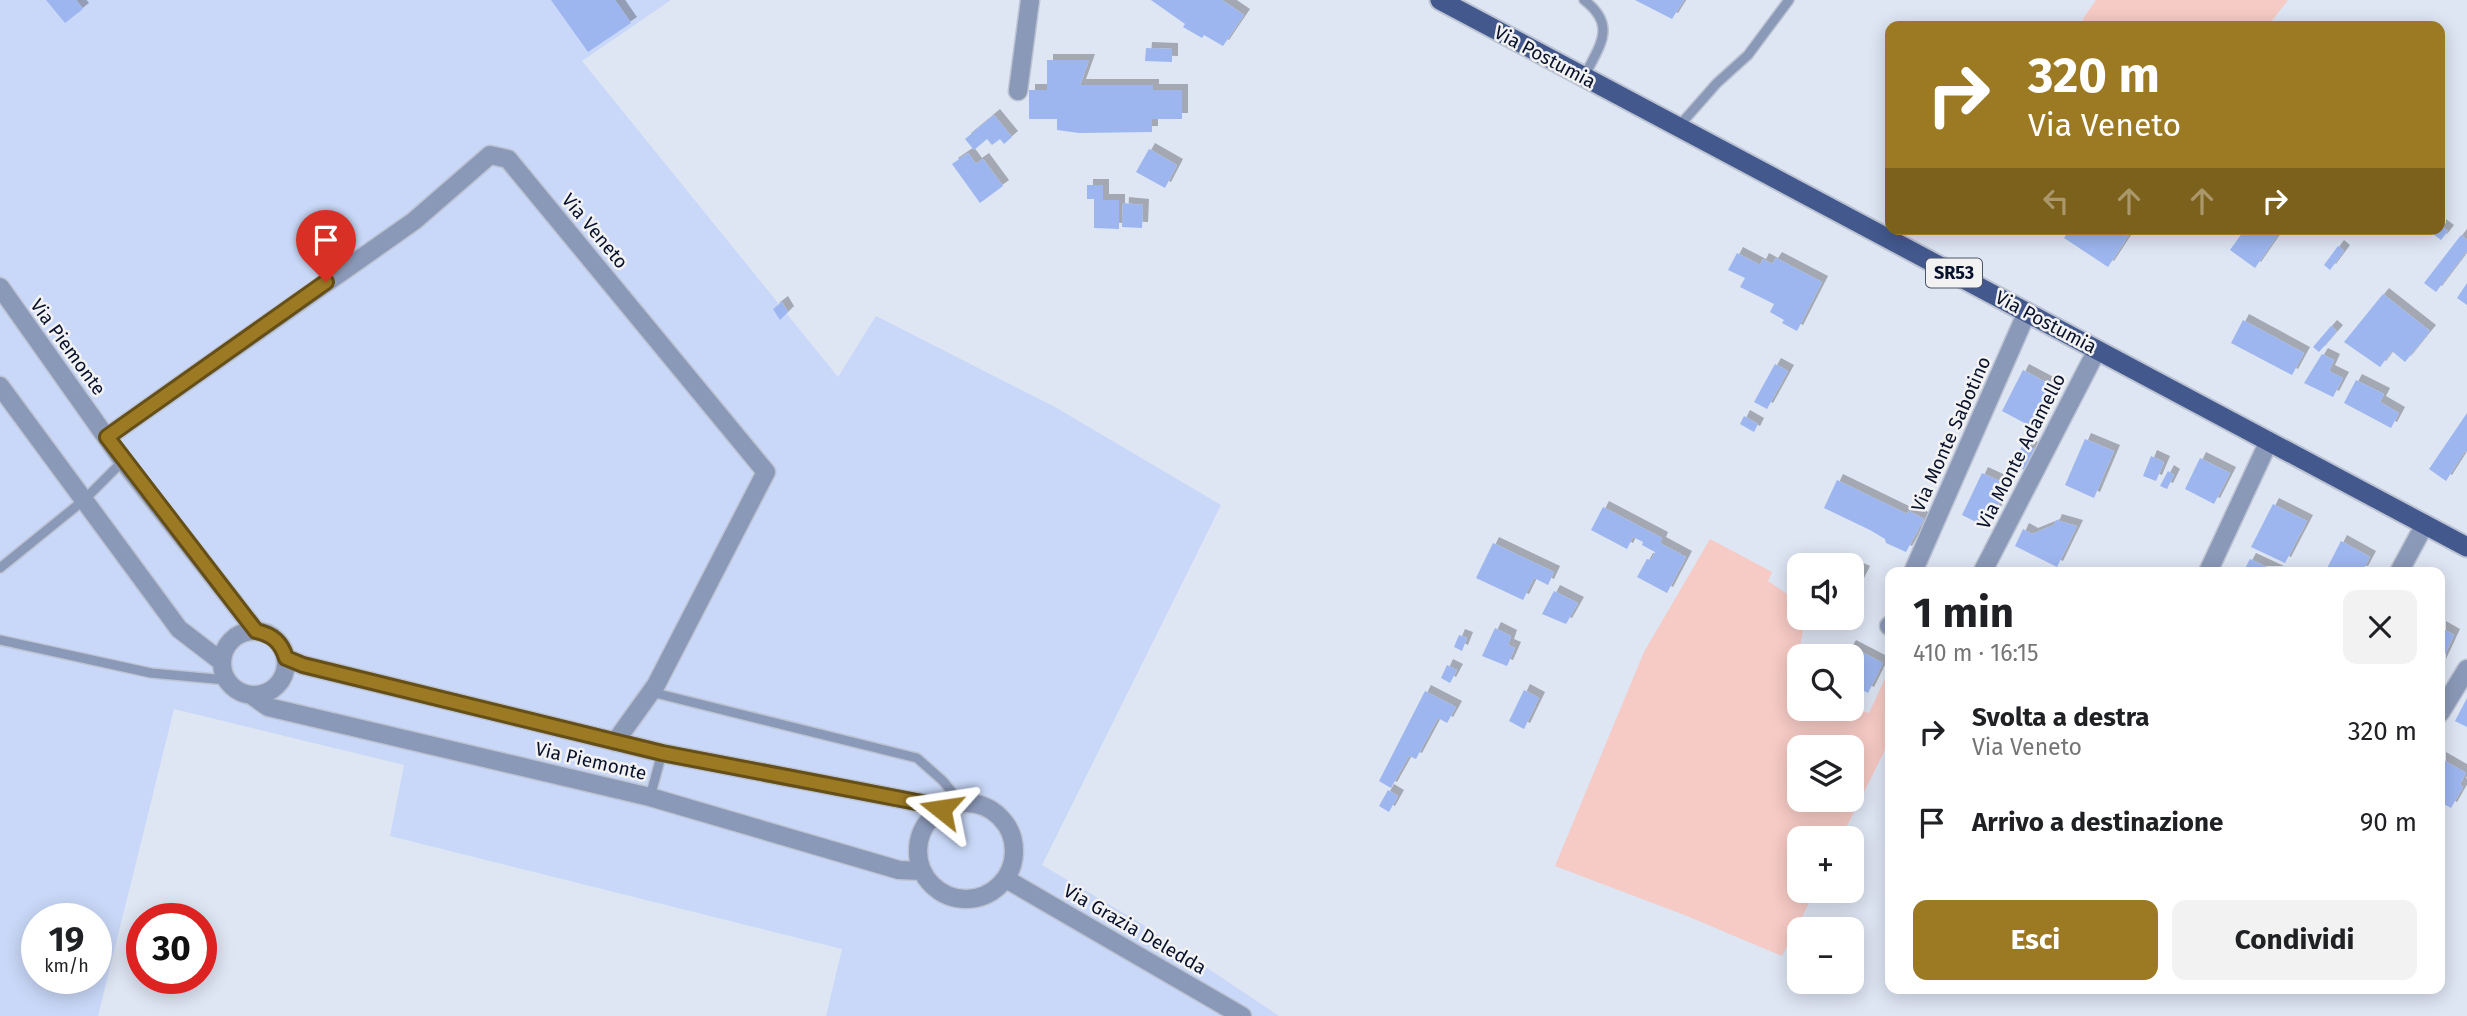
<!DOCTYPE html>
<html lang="it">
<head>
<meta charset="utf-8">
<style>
  body { margin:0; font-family:"Fira Sans",sans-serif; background:#f2f2f2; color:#202124; height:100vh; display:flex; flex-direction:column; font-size:26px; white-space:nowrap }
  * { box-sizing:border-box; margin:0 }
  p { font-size:23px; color:#757577 }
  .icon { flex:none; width:38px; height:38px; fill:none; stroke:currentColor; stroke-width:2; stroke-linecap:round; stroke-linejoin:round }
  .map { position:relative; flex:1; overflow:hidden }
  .side { position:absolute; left:1885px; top:567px; width:560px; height:427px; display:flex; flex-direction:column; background:#fff; border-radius:14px; box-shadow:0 4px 18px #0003 }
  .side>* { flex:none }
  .hud { position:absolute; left:1885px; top:21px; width:560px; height:214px; border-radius:14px; box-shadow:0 4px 18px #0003; background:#9c7a24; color:#fff; overflow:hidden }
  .buttons { position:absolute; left:1787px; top:553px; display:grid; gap:14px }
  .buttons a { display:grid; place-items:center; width:77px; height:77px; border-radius:14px; background:#fff; box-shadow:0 4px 18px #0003; font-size:35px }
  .speed { position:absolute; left:21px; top:903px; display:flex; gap:14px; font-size:35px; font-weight:700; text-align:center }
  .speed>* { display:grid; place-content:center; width:91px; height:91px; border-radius:50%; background:#fff; box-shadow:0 4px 18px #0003; line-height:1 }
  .speed small { font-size:18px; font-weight:400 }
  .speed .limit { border:10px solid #d22; background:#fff; color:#111 }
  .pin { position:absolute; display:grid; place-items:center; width:60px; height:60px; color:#fff; margin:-72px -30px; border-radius:50% 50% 50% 0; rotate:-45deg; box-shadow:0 0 7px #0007 }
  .pin .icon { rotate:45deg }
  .me { position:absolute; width:77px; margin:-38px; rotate:285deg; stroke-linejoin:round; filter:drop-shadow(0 0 5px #0008) }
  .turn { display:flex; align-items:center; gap:24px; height:147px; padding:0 28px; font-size:32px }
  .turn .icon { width:91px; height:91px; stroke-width:2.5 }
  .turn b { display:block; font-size:49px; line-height:60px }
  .lanes { display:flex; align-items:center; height:66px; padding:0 28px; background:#0003; justify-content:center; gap:35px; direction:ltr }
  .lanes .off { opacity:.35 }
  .round { display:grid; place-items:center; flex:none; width:74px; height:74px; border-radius:14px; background:#f2f2f2 }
  .summary { display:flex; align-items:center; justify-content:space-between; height:119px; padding:0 28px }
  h1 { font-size:42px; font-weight:700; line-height:52px }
  .primary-button { display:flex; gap:14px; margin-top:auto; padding:14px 28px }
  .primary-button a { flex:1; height:80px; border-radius:14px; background:#9c7a24; color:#fff; font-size:28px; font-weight:700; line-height:80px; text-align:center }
  .primary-button a+a { background:#f2f2f2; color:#202124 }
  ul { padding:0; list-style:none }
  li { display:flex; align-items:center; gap:21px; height:91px; padding:0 28px }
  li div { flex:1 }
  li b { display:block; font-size:26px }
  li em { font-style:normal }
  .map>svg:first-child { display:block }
  .built { fill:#c9d8f8; fill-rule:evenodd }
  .green { fill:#f6cac5; fill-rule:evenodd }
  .building { fill:#9db6ef; filter:url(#shadow) }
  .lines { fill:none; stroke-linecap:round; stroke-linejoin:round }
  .service-casing { stroke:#bcc3d3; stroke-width:12 }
  .minor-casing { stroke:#bcc3d3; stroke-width:21 }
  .primary-casing { stroke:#bcc3d3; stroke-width:23 }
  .service { stroke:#8b99b8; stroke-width:9 }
  .minor { stroke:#8b99b8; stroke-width:18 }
  .primary { stroke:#43598e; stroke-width:19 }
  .route-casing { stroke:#654f17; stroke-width:18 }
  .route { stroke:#9c7a24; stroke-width:12 }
  .labels { text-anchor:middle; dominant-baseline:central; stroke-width:5; stroke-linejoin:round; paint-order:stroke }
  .shield { fill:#f2f2f2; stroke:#4e5467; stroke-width:2 }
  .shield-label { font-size:18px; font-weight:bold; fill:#08112b }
  .street-label { font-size:19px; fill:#08112b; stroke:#f2f2f2 }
</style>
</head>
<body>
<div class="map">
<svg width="2467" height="1016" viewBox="0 0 2467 1016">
  <defs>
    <filter id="shadow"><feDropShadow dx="6" dy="-6" stdDeviation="0" flood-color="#0004"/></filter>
  </defs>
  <rect width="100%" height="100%" fill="#dee5f3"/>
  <!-- built -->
  <path class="built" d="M0 0H671L582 61 838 377 876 316 1055 407 1221 505 1042 865 1137 921 1279 1016H826L842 949 390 836 404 765 174 709 98 1016H0ZM37 919H96V978H37Z"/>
  <!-- green -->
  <path class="green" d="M2096 0H2288L2268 26H2093L2082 20Z
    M1710 539 1772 572 1768 581 1799 602V618H1805L1793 689 1799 691V709L1852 708 1869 713 1890 668V740L1841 838H1799V891H1815L1782 956 1687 916 1555 866 1644 652ZM1799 747H1852V800H1799Z"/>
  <!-- building -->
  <path class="building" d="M46 0H76L83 9 65 23Z
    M551 0H615L631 23 588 52Z
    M1151 0H1222L1244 15 1223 46 1204 35 1202 38 1183 27 1185 24Z
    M1635 0H1684L1672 19Z
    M1146 48 1172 49V62L1145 61Z
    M1047 60H1089L1080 85H1153V90H1182V119H1152V132L1079 133 1057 130V119H1029V90H1047Z
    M994 115 1012 137 1004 144 1000 139 992 145 987 139 974 150 965 139Z
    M1149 149 1177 165 1165 188 1136 172Z
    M968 153 976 164 983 159 1003 186 980 203 952 164Z
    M1087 185H1103V200H1119V229L1094 228V199H1087Z
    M1123 203 1143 205 1142 228 1122 227Z
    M2440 225 2448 231 2441 240 2433 234 2440 229Z
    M2070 229H2105L2112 234 2115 229H2133L2108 267 2064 238Z
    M2245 229H2282L2255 268 2230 250Z
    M2461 235 2467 240V251L2436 292 2424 283Z
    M2338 246 2344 251 2330 270 2324 265Z
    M1737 253 1760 265 1763 259 1772 264 1776 258 1822 282 1797 331 1782 323 1784 320 1770 312 1774 304 1740 287 1745 278 1728 270Z
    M2467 283V305L2457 298Z
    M2383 294 2430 331 2405 362 2392 351 2380 367 2344 342Z
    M782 302 788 312 780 320 773 309Z
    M2243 320 2304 353 2292 375 2231 343Z
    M2331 326 2337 331 2319 352 2313 347Z
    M2322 354 2334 360 2329 371 2343 378 2333 397 2304 383Z
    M1775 364 1788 371 1767 409 1754 402Z
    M2023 370 2055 387 2034 428 2002 411Z
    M2356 380 2384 394 2380 402 2399 413 2391 428 2344 403Z
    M2467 413V452L2465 451 2446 481 2429 469Z
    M1744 416 1758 424 1754 432 1740 424Z
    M2085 439 2114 451 2094 498 2065 485Z
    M2023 444 2040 452 2031 473 2014 465Z
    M2151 456 2164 462 2156 481 2143 476Z
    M2200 458 2230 473 2214 504 2185 489Z
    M2168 471 2174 475 2167 489 2160 486Z
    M1982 473 2008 485 1988 528 1962 515Z
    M1837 480 1907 514 1909 511 1924 519 1906 552 1886 543 1885 539 1870 530 1824 508Z
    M2273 504 2307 521 2285 563 2251 547Z
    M1603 507 1662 538 1660 543 1686 557 1667 593 1637 577 1647 559 1651 560 1655 552 1642 545 1643 542 1633 537 1627 549 1591 530Z
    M2056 520 2077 526 2057 567 2015 546 2023 529 2032 534 2054 525Z
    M2341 541 2370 557 2362 572H2325Z
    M1493 543 1554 572 1548 585 1534 578 1523 600 1476 578Z
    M2250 559 2278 572H2243Z
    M1853 567 1864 572 1857 586 1852 584Z
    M1554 591 1578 603 1566 624 1542 614Z
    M2440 627 2454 635 2440 665Z
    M1495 628 1511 636 1508 645 1515 648 1507 666 1482 656Z
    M1459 635 1467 638 1462 651 1454 647Z
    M1850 646 1883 663 1868 693 1852 685V656H1844Z
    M1447 665 1457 670 1450 683 1441 678Z
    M1524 690 1539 698 1524 729 1509 721Z
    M1425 691 1456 707 1447 723 1438 718 1416 759 1409 756 1391 788 1379 781Z
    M2467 698V727L2455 721Z
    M2440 758 2466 773 2460 784 2463 787 2451 808 2440 802Z
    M1388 790 1398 796 1389 812 1379 806Z"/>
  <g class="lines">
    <defs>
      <path id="service" d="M1584 77C1599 46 1618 26 1584 0
        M1679 126 1717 83 1748 55 1789 0
        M0 568 84 500 123 461
        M0 640 151 673 226 680
        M651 692 917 758 943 781 961 803
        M650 797 662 753"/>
      <path id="minor" d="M1018 91 1030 0
        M0 287 123 461 256 631
        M0 386 179 629 222 662
        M107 437 414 221 490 155 508 159 766 472 656 685 615 742
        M1983 571 2097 350
        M1913 572 2027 312
        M2208 572 2269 441
        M2399 572 2425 524
        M1889 626 1890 625
        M222 663a32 32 0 1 1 64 0a32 32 0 1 1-64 0Z
        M286 658 303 665 662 753 927 804 941 809
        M251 695 268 707 650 797 899 870 922 871
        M2440 713 2467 669
        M918 851a48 48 0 1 1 96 0a48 48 0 1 1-96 0Z
        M1006 879 1242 1016"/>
      <path id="primary" d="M1440 0 2467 547"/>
    </defs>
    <!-- service casing -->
    <use href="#service" class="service-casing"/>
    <!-- minor casing -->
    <use href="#minor" class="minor-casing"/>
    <!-- primary casing -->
    <use href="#primary" class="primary-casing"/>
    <!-- service -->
    <use href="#service" class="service"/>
    <!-- minor -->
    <use href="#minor" class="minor"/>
    <!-- primary -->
    <use href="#primary" class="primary"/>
  </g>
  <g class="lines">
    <defs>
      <path id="route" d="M326 282 107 437 256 631C273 635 281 642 286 658L303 665 662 753 927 804 941 809"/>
    </defs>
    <!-- route casing -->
    <use href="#route" class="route-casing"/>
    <!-- route -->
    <use href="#route" class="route"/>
  </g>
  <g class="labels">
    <!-- shield labels -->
    <rect class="shield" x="1926" y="258.5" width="56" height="29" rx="5"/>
    <g class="shield-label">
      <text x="1954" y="273">SR53</text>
    </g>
    <!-- street labels -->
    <g class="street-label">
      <text transform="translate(1545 57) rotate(28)">Via Postumia</text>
      <text transform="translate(595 231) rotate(50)">Via Veneto</text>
      <text transform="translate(2046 322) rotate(28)">Via Postumia</text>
      <text transform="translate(68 347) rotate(54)">Via Piemonte</text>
      <text transform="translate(1951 434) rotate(-66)">Via Monte Sabotino</text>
      <text transform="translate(2021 451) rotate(-63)">Via Monte Adamello</text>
      <text transform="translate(591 761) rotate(13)">Via Piemonte</text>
      <text transform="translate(1135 929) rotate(30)">Via Grazia Deledda</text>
    </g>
  </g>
</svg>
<div class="buttons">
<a><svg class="icon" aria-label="sound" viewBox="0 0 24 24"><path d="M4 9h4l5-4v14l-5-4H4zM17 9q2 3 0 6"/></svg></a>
<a><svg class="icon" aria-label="search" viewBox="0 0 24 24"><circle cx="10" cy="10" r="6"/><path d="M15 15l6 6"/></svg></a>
<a><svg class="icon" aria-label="layers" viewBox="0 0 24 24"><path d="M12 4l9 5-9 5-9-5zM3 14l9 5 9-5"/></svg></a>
<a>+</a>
<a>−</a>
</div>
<div class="speed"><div>19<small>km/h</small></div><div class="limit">30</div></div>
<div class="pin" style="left:326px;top:282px;background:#d93025"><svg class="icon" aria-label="arrive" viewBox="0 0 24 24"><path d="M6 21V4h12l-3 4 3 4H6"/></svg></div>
<svg class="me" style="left:941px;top:809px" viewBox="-20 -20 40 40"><path d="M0-17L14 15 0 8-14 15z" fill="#9c7a24" stroke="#fff" stroke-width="4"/></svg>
<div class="hud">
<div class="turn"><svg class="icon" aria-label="right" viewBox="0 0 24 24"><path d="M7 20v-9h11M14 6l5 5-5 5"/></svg><div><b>320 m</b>Via Veneto</div></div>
<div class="lanes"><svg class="icon off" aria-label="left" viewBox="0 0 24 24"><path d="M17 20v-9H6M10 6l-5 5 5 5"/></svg><svg class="icon off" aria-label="ahead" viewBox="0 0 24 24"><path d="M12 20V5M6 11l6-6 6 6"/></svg><svg class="icon off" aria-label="ahead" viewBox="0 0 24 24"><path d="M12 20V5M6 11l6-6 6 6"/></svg><svg class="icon" aria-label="right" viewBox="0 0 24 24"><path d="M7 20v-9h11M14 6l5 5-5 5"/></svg></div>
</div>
<section class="side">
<div class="summary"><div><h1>1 min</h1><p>410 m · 16:15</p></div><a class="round"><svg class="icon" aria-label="close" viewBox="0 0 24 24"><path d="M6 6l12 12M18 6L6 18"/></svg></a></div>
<ul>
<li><svg class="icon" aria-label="right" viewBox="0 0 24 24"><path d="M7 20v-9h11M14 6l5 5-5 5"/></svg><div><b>Svolta a destra</b><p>Via Veneto</p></div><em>320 m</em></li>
<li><svg class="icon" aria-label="arrive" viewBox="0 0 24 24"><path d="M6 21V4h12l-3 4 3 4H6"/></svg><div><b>Arrivo a destinazione</b></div><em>90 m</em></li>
</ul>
<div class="primary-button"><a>Esci</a><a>Condividi</a></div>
</section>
</div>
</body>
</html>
